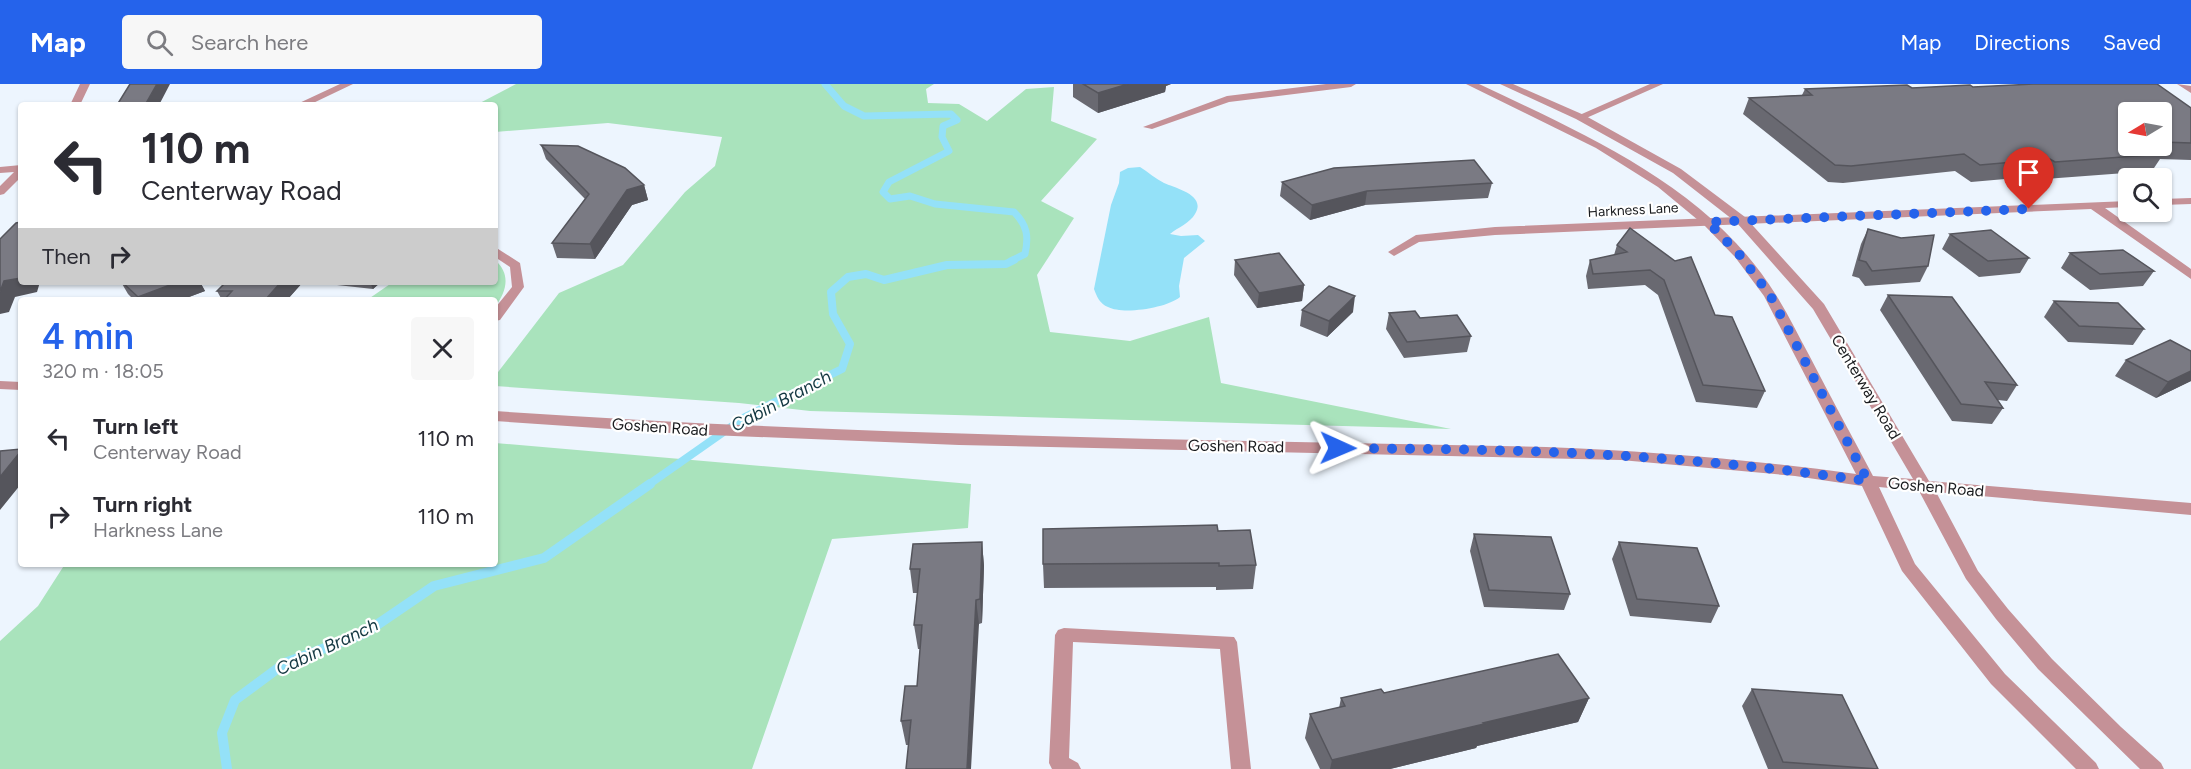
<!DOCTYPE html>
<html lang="en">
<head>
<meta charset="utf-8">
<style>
  body { margin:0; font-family:Figtree,sans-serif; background:#f7f7f7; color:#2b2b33; height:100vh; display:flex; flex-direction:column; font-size:22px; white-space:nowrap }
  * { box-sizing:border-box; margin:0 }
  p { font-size:20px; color:#7c7c81 }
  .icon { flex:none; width:33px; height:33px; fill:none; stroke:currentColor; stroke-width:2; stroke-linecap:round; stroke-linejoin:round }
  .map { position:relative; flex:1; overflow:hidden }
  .side { position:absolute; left:18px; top:213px; width:480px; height:270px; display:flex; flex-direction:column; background:#fff; border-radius:6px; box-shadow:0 2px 4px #0004 }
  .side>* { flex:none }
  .top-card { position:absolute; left:18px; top:18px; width:480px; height:183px; border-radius:6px; box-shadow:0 2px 4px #0004; background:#fff; color:#2b2b33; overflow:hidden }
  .needle { width:39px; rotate:260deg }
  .fabs { position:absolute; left:2118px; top:18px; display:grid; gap:12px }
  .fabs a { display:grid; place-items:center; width:54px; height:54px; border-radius:6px; background:#fff; box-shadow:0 2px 4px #0004; font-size:30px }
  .pin { position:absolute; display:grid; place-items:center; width:51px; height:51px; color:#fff; margin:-62px -26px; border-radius:50% 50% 50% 0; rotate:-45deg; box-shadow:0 0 6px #0007 }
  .pin .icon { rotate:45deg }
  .me { position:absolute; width:66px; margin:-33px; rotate:91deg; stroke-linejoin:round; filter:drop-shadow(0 0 4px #0008) }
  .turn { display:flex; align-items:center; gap:21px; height:126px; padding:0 24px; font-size:27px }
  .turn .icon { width:78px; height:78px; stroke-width:2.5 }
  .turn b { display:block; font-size:42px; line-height:51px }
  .then { display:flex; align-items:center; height:57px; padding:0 24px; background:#0003; gap:12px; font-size:22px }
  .round { display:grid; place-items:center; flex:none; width:63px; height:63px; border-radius:6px; background:#f7f7f7 }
  .overview { display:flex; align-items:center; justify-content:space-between; height:102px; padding:0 24px }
  h1 { font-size:36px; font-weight:600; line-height:45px; color:#2563eb }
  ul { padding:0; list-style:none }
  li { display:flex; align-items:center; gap:18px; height:78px; padding:0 24px }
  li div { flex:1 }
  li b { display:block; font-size:22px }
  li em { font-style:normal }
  header { display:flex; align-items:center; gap:36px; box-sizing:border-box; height:84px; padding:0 30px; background:#2563eb; color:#fff }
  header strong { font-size:28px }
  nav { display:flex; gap:33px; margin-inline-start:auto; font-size:21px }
  .search { width:420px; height:54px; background:#f7f7f7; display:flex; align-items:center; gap:15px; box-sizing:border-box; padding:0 21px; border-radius:6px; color:#7c7c81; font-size:22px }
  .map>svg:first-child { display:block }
  .green { fill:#a9e3bc }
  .water { fill:#94e1f8 }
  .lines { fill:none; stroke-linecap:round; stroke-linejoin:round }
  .stream-far2 { stroke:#94e1f8; stroke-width:7 }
  .stream-far1 { stroke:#94e1f8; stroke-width:8 }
  .stream { stroke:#94e1f8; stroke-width:10 }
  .minor { fill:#c59197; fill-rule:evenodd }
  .tertiary { fill:#c59197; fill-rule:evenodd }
  .wall { fill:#696971; fill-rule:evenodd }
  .shaded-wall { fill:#55555c }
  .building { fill:#7a7a83; stroke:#55555c; stroke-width:1.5 }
  .route { stroke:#2563eb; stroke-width:10; stroke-dasharray:0 18 }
  .labels { text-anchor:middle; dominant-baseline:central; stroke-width:4.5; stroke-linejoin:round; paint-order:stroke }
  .far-street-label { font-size:14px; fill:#191b1e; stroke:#fff }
  .street-label { font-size:16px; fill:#191b1e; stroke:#fff }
  .water-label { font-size:18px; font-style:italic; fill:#143842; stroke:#fff }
</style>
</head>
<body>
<header>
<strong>Map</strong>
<div class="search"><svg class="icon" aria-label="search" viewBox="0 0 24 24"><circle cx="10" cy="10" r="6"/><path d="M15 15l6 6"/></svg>Search here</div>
<nav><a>Map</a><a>Directions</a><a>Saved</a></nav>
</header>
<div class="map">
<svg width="2191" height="685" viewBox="0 0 2191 685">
  <rect width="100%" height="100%" fill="#edf5fe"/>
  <!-- green -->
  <path class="green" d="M516 0H934L926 5 928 19 959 20 987 37 1026 5 1054 3 1051 37 1097 55 1041 117 1074 134 1037 191 1050 248 1130 257 1209 233 1221 299 1451 345 810 327 739 319 495 302V292L559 209 623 181 685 108 715 82 722 53 608 39 495 48V21H476Z
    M495 176C511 190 507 207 495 223V216H367L393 198H495Z
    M495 359 971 400 968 444 832 455 752 685H0V557L38 522 65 480H495Z"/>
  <!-- water -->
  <path class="water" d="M1140 83C1148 88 1156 95 1164 99 1175 104 1207 111 1195 130 1190 139 1177 144 1170 150L1181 152 1198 151 1205 157 1184 174 1179 202 1180 213C1167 224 1123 231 1108 223 1100 220 1097 213 1094 205L1111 121 1119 99 1120 88 1128 84Z"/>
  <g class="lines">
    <!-- stream-far2 -->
    <path class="stream-far2" d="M825 0 844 22 864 32 951 30 957 36 943 42 942 53 949 67 889 98 883 108 890 115 910 112 935 120 1014 128C1027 141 1029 152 1025 170L1011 177"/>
    <!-- stream-far1 -->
    <path class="stream-far1" d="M648 401 745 333 842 285 850 260 833 230 831 208 848 193 866 190 884 196 947 181 1006 180 1014 176"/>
    <!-- stream -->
    <path class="stream" d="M227 685 222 649 235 616 285 579 365 549 434 502 544 474 650 400"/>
    <!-- minor -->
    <path class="minor" d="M80 0H90L80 21H70Z
      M340 0H353L309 21H295Z
      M1326 0H1356L1351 3 1229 18 1152 45 1143 43 1227 12Z
      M1650 0H1663L1584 35 1575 33Z
      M2177 0 2191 2V9Z
      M21 81V93L4 110 0 111V102L14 88 0 89V83Z
      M2191 114V120L2162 121V115Z
      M2128 117V123L2105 124 2191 185V195L2091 125 1495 151 1419 158 1394 172 1388 168 1416 151 1495 143Z
      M495 163 520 179 524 203 500 236 495 237V224L512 203 510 183 495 173Z
      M1064 544 1234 553 1237 558 1251 685H1231L1220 565 1073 558 1069 674 1078 679 1081 685H1052L1049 679 1055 551 1058 546Z"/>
    <!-- tertiary -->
    <path class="tertiary" d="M1466 0H1479C1588 52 1709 103 1776 211 1788 230 1798 251 1809 271 1830 312 1852 352 1873 392L1913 395 1813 225 1737 139 1673 89 1576 35 1500 0H1513L1584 31 1681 85 1745 133 1824 220 1929 397 2191 419V431L1936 408 1978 487 2008 525 2052 575 2121 643 2161 679 2164 685H2140L2038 585 1996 535 1966 495 1919 407 1879 403 1915 480 2005 590 2096 679 2099 685H2076L1991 600 1902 487 1862 402 1795 392 1621 376 959 361 686 350 495 337V327C845 351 1195 356 1546 363 1650 367 1754 376 1856 390L1764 212 1735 173 1704 141 1658 103 1596 64Z
      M0 297 21 298V306L0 305Z"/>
  </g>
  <!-- wall -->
  <path class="wall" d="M1073 0H1171L1166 2 1165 8 1098 29 1073 13Z
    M1973 3 2191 24V76L2160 75 2152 87 2045 95 2040 92 1971 98 1955 87 1843 99 1828 98 1743 30 1749 14 1802 11 1805 5ZM2162 28V62H2128Z
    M541 61 644 101 648 116 632 121 595 175 557 174 552 159 585 115 546 75Z
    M1282 98 1492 99 1488 114 1365 121 1310 136 1280 112Z
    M1868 145 1928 182 1920 198 1865 202 1859 194 1852 192 1861 160Z
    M1950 150 2029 174 2020 189 1979 193 1942 165Z
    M1617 161 1715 231 1765 307 1757 324 1696 318 1658 211 1645 201 1588 205 1586 192 1590 176 1614 171Z
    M2070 169 2154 187 2143 202 2090 206 2061 184Z
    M1235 176 1304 201 1302 217 1257 224 1234 191Z
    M121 198H200L205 207 181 216H134L128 210Z
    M226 198H303L287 216H222L217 207Z
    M327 198H381L373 205 328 200Z
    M1888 211 2017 301 2007 317 1998 316 2003 324 1992 340 1952 337 1880 226Z
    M2054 217 2144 245 2133 261 2068 258 2044 233Z
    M1302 226 1353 228 1327 253 1300 242Z
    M1389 229 1420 234 1471 252 1467 268 1404 274 1386 245Z
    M2191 267V297L2156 314 2115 292 2126 276Z
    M1218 447 1256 481 1253 505 1216 506V503L1044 504 1043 480Z
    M1474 450 1570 510 1564 526 1484 523 1470 467Z
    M982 458 984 482 982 539 979 540 909 661H906L901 637 917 602 920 565H918L914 541 917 509H913L910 485Z
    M1619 458 1719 522 1711 539 1630 532 1612 475Z
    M1752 605 1878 685H1768L1742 622Z
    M1384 609 1589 614 1578 638 1477 662 1476 664 1390 685H1320L1305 654 1310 630 1339 624 1341 614Z"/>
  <!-- shaded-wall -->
  <path class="shaded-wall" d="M157 0H170L159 21H145Z
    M1128 0H1171L1166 2 1165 8 1098 29V9Z
    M644 101 648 116 632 121 595 175 590 160 627 106Z
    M1367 107 1365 121 1310 136 1312 121Z
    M21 194V198H40L37 208 15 213 9 228 0 230V208L4 197Z
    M178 198H200L205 207 181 216H139L138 213Z
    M281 198H303L287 216H266Z
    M370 198H381L373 205Z
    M1304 201 1302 217 1257 224 1259 209Z
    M1355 212 1353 228 1327 253 1329 237Z
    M2191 287V297L2156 314 2168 298Z
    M21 367V400L0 426V393Z
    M982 458 984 482 982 539 980 515Z
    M976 516 979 540 971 685H967Z
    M1589 614 1578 638 1477 662 1476 664 1390 685H1330L1332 676 1483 639Z"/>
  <!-- building -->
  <path class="building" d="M130 0H157L145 21H117Z
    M1083 0H1128L1098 9Z
    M2034 0H2157L2191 24V59L2162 58V28H2128V62H2148L2163 70 2055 78 2050 75 1980 81 1964 70 1851 82 1835 81 1749 14 1812 11 1805 5 1907 1 1912 4 1970 1 1973 3Z
    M541 61 578 62 625 84 644 101 627 106 590 160 552 159 589 110Z
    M1474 76 1492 99 1367 107 1312 121 1282 98 1334 84Z
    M21 138V194L4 197 0 208V155L16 139Z
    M1630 144 1675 177 1691 173 1715 231 1732 233 1765 307 1703 301 1664 196 1650 186 1593 190 1590 176 1627 168 1617 161Z
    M1868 145 1901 154 1934 151 1928 182 1872 187 1866 178 1859 176Z
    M1991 146 2029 174 1988 177 1950 150Z
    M2123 166 2154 187 2100 190 2070 169Z
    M1279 169 1304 201 1259 209 1235 176Z
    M122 198H178L138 213Z
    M226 198H281L266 215 224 216 232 207H217Z
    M1329 202 1355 212 1329 237 1302 226Z
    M1888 211 1952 213 2017 301 1985 298 2003 324 1961 320Z
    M2054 217 2118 219 2144 245 2079 242Z
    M1415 227 1420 234 1457 231 1471 252 1407 258 1389 229Z
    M2170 256 2191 267V287L2168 298 2126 276Z
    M21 365V367L0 393V367Z
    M1217 441 1218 447 1250 446 1256 481 1219 482V479L1043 480V445Z
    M1474 450 1551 453 1570 510 1489 506Z
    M982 458 980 515 976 516 967 685H906L911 636 901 637 905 602H917L922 541H914L920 485H910L913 460Z
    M1619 458 1697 464 1719 522 1637 515Z
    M1558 570 1589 614 1483 639 1484 640 1332 676 1310 630 1345 622 1341 614 1381 605 1384 609Z
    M1752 605 1842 611 1878 685 1783 678Z"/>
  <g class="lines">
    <!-- route -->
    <path class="route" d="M1338 364C1408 365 1478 365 1547 368 1654 372 1762 382 1868 397L1770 211 1739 170 1708 138 2029 125"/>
  </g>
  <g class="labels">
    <!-- far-street labels -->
    <g class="far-street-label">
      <text transform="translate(1633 126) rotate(-3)">Harkness Lane</text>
    </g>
    <!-- street labels -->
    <g class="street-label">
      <text transform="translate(1866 303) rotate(59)">Centerway Road</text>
      <text transform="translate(660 343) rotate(4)">Goshen Road</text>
      <text transform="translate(1236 362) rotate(1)">Goshen Road</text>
      <text transform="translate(1936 403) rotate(5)">Goshen Road</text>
    </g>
    <!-- water labels -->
    <g class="water-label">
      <text transform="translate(781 317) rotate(-28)">Cabin Branch</text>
      <text transform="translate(327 563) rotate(-25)">Cabin Branch</text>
    </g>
  </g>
</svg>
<div class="fabs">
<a><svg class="needle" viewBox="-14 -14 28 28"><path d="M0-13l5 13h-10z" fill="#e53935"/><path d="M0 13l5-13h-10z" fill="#7c7c81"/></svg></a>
<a><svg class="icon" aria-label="search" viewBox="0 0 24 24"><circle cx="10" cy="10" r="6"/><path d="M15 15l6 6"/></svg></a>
</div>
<div class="pin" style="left:2029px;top:125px;background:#d93025"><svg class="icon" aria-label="arrive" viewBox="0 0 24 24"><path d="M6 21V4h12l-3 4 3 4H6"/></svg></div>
<svg class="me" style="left:1338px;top:364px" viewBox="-20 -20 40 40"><path d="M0-17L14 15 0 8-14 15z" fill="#2563eb" stroke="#fff" stroke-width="4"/></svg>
<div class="top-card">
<div class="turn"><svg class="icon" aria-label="left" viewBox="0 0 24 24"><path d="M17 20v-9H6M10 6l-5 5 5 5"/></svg><div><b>110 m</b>Centerway Road</div></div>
<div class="then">Then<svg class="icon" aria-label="right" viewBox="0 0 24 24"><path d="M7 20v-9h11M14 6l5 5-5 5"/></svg></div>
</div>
<section class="side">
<div class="overview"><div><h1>4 min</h1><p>320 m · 18:05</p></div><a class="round"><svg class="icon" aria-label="close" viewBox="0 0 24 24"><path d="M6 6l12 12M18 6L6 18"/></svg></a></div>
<ul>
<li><svg class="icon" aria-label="left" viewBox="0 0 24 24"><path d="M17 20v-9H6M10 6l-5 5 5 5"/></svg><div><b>Turn left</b><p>Centerway Road</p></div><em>110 m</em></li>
<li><svg class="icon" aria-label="right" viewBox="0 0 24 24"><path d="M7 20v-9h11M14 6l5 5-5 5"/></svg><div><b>Turn right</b><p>Harkness Lane</p></div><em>110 m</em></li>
</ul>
</section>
</div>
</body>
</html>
